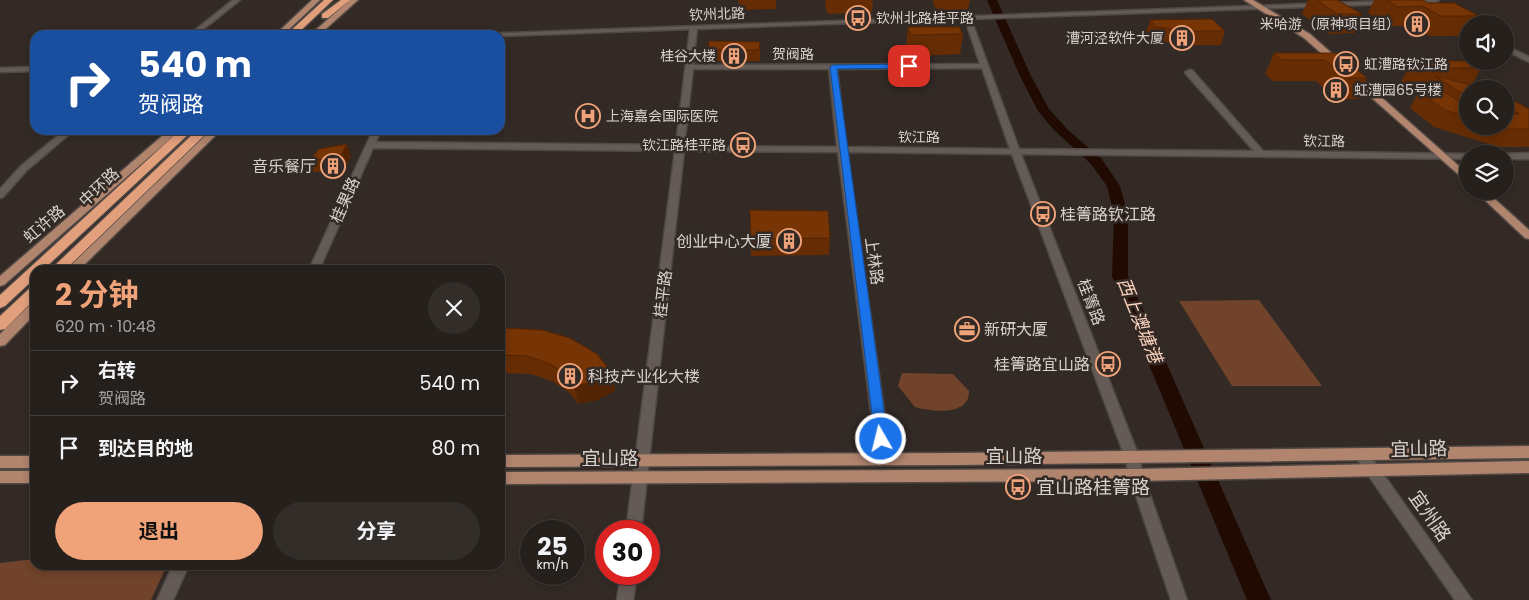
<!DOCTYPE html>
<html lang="zh">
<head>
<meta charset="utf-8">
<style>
  body { margin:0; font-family:Poppins,"Noto Sans SC",sans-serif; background:#322d29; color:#f1f3f6; height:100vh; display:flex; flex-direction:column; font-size:19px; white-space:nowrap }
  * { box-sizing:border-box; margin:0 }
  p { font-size:16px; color:#a4a3a3 }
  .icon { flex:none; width:28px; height:28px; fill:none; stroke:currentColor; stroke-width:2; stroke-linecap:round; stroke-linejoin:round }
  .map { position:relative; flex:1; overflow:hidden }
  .sheet { position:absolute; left:30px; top:265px; width:475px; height:305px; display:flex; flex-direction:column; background:#26201c; border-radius:15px; box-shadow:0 2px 8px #0003,0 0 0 1px #423e3b }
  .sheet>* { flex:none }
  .hud { position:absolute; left:30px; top:30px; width:475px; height:105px; border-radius:15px; box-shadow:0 2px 8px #0003,0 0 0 1px #423e3b; background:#1a4fa0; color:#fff; overflow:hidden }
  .fabs { position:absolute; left:1459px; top:15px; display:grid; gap:10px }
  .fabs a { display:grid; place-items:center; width:55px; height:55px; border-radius:50%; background:#26201c; box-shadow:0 2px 8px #0003,0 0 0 1px #423e3b; font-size:25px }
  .speed { position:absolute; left:520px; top:520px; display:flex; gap:10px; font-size:25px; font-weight:700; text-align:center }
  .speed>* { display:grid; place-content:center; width:65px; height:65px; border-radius:50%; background:#26201c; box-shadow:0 2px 8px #0003,0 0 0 1px #423e3b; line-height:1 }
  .speed small { font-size:12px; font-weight:400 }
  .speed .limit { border:8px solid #d22; background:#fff; color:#111 }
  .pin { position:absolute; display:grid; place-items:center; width:42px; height:42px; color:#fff; margin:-21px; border-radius:10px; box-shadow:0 2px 8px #0006 }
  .me { position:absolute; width:55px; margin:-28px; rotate:352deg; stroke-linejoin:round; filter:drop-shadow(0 0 4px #0008) }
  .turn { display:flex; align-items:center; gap:18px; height:105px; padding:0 25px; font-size:22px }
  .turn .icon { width:65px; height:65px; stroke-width:2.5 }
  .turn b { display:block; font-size:35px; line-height:42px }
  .round { display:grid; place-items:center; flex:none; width:52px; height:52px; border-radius:26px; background:#322d29 }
  .overview { display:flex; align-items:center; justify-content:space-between; height:85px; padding:0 25px }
  h1 { font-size:30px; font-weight:700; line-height:38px; color:#f0a279 }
  .cta { display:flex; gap:10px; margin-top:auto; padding:10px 25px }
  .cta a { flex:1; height:58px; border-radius:30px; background:#f0a279; color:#111; font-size:20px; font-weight:700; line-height:58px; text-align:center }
  .cta a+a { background:#322d29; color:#f1f3f6 }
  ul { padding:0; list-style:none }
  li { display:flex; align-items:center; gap:15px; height:65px; padding:0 25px; border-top:1px solid #423e3b }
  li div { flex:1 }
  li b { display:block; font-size:19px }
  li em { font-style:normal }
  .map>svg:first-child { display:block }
  .green { fill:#70432a }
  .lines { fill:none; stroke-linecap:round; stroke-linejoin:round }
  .river { fill:#200a01; fill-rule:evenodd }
  .minor-casing { stroke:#504844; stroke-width:3 }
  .major-casing { stroke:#504844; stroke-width:3 }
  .highway-casing { stroke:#504844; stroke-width:3 }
  .minor { fill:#655b56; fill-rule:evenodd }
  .major { fill:#b0846d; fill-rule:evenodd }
  .highway { fill:#e29f7c; fill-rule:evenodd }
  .wall { fill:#662d04 }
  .shaded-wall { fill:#532404 }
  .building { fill:#773405; stroke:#532404 }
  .route { fill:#1a73e8; stroke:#114b97 }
  .labels { text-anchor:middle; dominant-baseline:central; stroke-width:5; stroke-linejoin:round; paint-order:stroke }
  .far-street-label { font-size:14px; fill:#d7d1ce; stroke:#332a26 }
  .far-poi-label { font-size:14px; fill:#d7d1ce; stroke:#332a26; text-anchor:start }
  .poi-label { font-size:16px; fill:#d7d1ce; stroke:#332a26; text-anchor:end }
  .street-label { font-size:16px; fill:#d7d1ce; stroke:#332a26 }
  .water-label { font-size:18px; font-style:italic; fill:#fad1bc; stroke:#332a26 }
  .near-street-label { font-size:19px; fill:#d7d1ce; stroke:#332a26 }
  .near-poi-label { font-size:19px; fill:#d7d1ce; stroke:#332a26; text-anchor:start }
</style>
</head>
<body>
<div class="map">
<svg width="1529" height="600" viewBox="0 0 1529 600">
  <rect width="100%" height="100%" fill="#332a26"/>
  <!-- green -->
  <path class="green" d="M1259 300 1322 386H1232L1179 301Z
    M902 373 953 374 969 391C970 416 932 412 915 407L898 386Z
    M35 559V565H167L151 600H0V563Z"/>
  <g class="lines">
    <!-- river -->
    <path class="river" d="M987 0H997L1031 76 1049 109 1069 131 1101 158 1120 186 1128 215V276L1271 600H1247L1112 276 1114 215 1107 186 1091 164 1053 129 1038 111 1020 76Z"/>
    <defs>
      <path id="minor" d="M233 0H240L196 35H189Z
        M1405 0H1439L1436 2 1408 3Z
        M1389 1V3L1387 4 971 19 1019 149 1254 151 1186 74 1185 72 1189 70H1192L1263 151 1470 154H1468V159L1021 154 1139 457 1143 475 1187 600H1171L1129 475 1125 457 1012 154 847 152 891 459 889 463 884 464 879 463 877 459 838 152 684 151 641 531H626L675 151 373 148 319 270H309L373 130H381L376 142 676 145 690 29 500 36 476 35 477 34ZM965 19 980 64 693 65 697 29ZM982 68 1010 149 846 147 837 69ZM693 69H829L837 147 684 146Z
        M1505 45 1529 57V62L1505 50Z
        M35 67V71L0 72V68Z
        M65 130H74L27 170 3 197 0 198V189L21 166Z
        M1529 153V159H1505V154H1503Z
        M1362 450 1367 451 1472 600H1455L1357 459 1355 455 1357 451Z
        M173 565H189L173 600H157Z
        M621 574H637L633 600H617Z"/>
      <path id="major" d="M312 0H320L283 35H275Z
        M350 0H358L319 35H310Z
        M1244 0H1253L1310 34 1468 174V183L1304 38Z
        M169 130H180L4 285 0 286V276Z
        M211 130H221L79 270H66Z
        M1475 191H1486L1529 230V239L1525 238Z
        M35 303V314L5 345 0 346V334L31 304Z
        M1529 446V458L957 465 500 467V455L957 453Z
        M0 456H35V468H0Z
        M1529 461V473L1136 481 500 484V472L1136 469Z
        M0 471H35V483H0Z"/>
      <path id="highway" d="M324 0H333L296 35H286Z
        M341 0H350L328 18H322V14Z
        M180 130H193L43 270H35V278L5 306 0 308V295Z
        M197 130H210L65 270H50Z
        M35 286V299L5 329 0 330V316L30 288Z"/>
    </defs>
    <!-- minor casing -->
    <use href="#minor" class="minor-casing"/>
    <!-- major casing -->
    <use href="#major" class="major-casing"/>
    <!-- highway casing -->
    <use href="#highway" class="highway-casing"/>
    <!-- minor -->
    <use href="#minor" class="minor"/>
    <!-- major -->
    <use href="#major" class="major"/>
    <!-- highway -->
    <use href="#highway" class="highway"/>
  </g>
  <!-- wall -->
  <path class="wall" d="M738 0H776V9L740 10Z
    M826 0H873L872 12 828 14 825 7Z
    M933 0H970L968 9 938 11 933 4Z
    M1308 0H1337L1362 14 1354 33 1329 34 1302 14Z
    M1374 0H1423L1428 3 1479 16 1474 24H1468V36H1430L1413 26H1389L1368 13Z
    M1150 20 1225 31 1221 45H1186L1152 40 1146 33Z
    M908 27 963 34 960 54 914 56 908 54 906 47Z
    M760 42V61H708V50Z
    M1274 53H1336L1367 78 1357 99H1337L1316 81H1273L1265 74Z
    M1412 61 1481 68 1472 85 1468 89V126H1505V96L1529 109V147H1498L1434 127 1410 108 1419 91H1427L1428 89H1411L1401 82Z
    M351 156 343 171 314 172 310 160Z
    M750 210 830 238 829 255 751 256Z
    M500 329 612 373 615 391 597 400 578 404 570 393 554 382 531 374 500 373Z"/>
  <!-- shaded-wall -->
  <path class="shaded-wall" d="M347 144 351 156 343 171 339 159Z
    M612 373 615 391 597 400 578 404 574 386Z"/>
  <!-- building -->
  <path class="building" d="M1317 0H1337L1362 14H1337Z
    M1387 0H1423L1428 3H1454L1479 16H1440L1423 6 1398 7Z
    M1212 19 1225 31H1191L1156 27 1150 20Z
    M908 27H959L963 34 916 35 910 34Z
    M709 41 760 42 759 50H708Z
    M1274 53H1336L1367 78H1347L1325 60H1282Z
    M1412 61H1471L1481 68H1422Z
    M1435 76 1488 89H1468V95L1463 94Z
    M1419 91 1445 92 1468 107V117L1444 110Z
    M1505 96 1529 109V129H1508L1498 126H1505V114H1519L1505 105Z
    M347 144 339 159 310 160 319 149Z
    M750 210 828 211 830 238 751 239Z
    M502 328 542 330 570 338 597 354 612 373 594 382 574 386 566 374 550 364 527 356 500 355V329Z"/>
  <!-- route -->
  <path class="route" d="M909 64 913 66 912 68 837 69 888 439 881 445 875 439 830 67 833 65Z"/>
  <!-- icons -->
  <defs>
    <symbol id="bus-ring" viewBox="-11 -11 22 22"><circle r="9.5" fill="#332a26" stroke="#f0a279" stroke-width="1.5"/><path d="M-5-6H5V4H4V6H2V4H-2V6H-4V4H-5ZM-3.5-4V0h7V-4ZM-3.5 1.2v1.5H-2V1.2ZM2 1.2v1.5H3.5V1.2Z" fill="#f0a279"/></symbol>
    <symbol id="building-ring" viewBox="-11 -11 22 22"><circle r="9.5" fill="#332a26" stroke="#f0a279" stroke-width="1.5"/><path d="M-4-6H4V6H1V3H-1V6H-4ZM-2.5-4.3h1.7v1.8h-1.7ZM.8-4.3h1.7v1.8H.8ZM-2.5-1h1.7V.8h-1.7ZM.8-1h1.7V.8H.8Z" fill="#f0a279"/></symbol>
    <symbol id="hospital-ring" viewBox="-11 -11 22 22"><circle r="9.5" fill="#332a26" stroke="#f0a279" stroke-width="1.5"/><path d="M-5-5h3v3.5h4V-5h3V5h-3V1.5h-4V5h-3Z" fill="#f0a279"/></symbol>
    <symbol id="office-ring" viewBox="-11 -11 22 22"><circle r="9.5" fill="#332a26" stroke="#f0a279" stroke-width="1.5"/><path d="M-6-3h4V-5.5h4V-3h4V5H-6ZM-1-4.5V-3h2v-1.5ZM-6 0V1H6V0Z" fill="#f0a279"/></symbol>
  </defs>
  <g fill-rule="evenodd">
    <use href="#bus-ring" x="844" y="4" width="28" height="28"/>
    <use href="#building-ring" x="1403" y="10" width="28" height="28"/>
    <use href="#building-ring" x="1168" y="24" width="28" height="28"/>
    <use href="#building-ring" x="720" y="42" width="28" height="28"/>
    <use href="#bus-ring" x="1332" y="50" width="28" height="28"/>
    <use href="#building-ring" x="1322" y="76" width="28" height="28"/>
    <use href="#hospital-ring" x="574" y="102" width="28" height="28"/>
    <use href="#bus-ring" x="729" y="131" width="28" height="28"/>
    <use href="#building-ring" x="319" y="152" width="28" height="28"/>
    <use href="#bus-ring" x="1029" y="200" width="28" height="28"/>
    <use href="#building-ring" x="775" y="227" width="28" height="28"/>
    <use href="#office-ring" x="953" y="315" width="28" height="28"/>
    <use href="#bus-ring" x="1094" y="350" width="28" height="28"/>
    <use href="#building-ring" x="556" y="362" width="28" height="28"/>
    <use href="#bus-ring" x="1004" y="473" width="28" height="28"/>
  </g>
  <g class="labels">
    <!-- far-street labels -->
    <g class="far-street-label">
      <text transform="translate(717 14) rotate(-2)">钦州北路</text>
      <text x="793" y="54">贺阀路</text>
      <text x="919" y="137">钦江路</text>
      <text transform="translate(1324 141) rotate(1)">钦江路</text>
    </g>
    <!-- far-poi labels -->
    <g class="far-poi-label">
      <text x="876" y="18">钦州北路桂平路</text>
      <text x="1400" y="24" text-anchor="end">米哈游（原神项目组）</text>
      <text x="1164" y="38" text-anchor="end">漕河泾软件大厦</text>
      <text x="716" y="56" text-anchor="end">桂谷大楼</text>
      <text x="1364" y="64">虹漕路钦江路</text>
      <text x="1354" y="90">虹漕园65号楼</text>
      <text x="606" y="116">上海嘉会国际医院</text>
      <text x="726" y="145" text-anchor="end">钦江路桂平路</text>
    </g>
    <!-- poi labels -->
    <g class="poi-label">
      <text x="316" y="166">音乐餐厅</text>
      <text x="1060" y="214" text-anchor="start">桂箐路钦江路</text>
      <text x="772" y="241">创业中心大厦</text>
      <text x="984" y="329" text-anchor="start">新研大厦</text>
      <text x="1090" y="364">桂箐路宜山路</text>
      <text x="588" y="376" text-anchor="start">科技产业化大楼</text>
    </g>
    <!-- street labels -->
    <g class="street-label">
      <text transform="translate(99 187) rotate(-43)">中环路</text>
      <text transform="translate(345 200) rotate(-66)">桂果路</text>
      <text transform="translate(44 224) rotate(-40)">虹许路</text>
      <text transform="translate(874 261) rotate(82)">上林路</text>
      <text transform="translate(663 294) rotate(-83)">桂平路</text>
      <text transform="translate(1091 302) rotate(69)">桂箐路</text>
    </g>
    <!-- water labels -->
    <g class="water-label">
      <text transform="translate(1140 320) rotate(68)">西上澳塘港</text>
    </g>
    <!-- near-street labels -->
    <g class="near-street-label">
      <text transform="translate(1419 449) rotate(-1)">宜山路</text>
      <text x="1014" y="456">宜山路</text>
      <text x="610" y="458">宜山路</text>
      <text transform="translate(1430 516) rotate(55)">宜州路</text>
    </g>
    <!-- near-poi labels -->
    <g class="near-poi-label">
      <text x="1036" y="487">宜山路桂箐路</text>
    </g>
  </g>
</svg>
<div class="fabs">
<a><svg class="icon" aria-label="sound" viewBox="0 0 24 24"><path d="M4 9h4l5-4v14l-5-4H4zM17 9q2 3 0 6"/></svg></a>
<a><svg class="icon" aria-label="search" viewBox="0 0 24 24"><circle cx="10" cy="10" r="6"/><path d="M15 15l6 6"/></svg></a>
<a><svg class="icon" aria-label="layers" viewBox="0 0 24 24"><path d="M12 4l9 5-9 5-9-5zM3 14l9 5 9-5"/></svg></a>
</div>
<div class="speed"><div>25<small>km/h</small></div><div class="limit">30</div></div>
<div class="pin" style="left:909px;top:66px;background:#d93025"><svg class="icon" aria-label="arrive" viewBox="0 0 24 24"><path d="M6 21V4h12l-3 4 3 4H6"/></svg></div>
<svg class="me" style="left:881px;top:439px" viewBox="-20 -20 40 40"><circle r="17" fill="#1a73e8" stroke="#fff" stroke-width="3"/><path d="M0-11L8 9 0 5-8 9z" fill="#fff"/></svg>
<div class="hud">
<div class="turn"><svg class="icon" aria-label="right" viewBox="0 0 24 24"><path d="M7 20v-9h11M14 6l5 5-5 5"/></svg><div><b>540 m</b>贺阀路</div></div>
</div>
<section class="sheet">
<div class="overview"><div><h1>2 分钟</h1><p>620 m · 10:48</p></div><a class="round"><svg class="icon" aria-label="close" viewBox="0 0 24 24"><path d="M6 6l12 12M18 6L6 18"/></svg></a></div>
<ul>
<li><svg class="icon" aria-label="right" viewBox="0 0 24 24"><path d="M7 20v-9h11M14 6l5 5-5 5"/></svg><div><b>右转</b><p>贺阀路</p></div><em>540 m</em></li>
<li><svg class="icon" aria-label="arrive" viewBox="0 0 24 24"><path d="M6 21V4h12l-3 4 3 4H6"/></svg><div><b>到达目的地</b></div><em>80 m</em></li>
</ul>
<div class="cta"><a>退出</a><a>分享</a></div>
</section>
</div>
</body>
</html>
